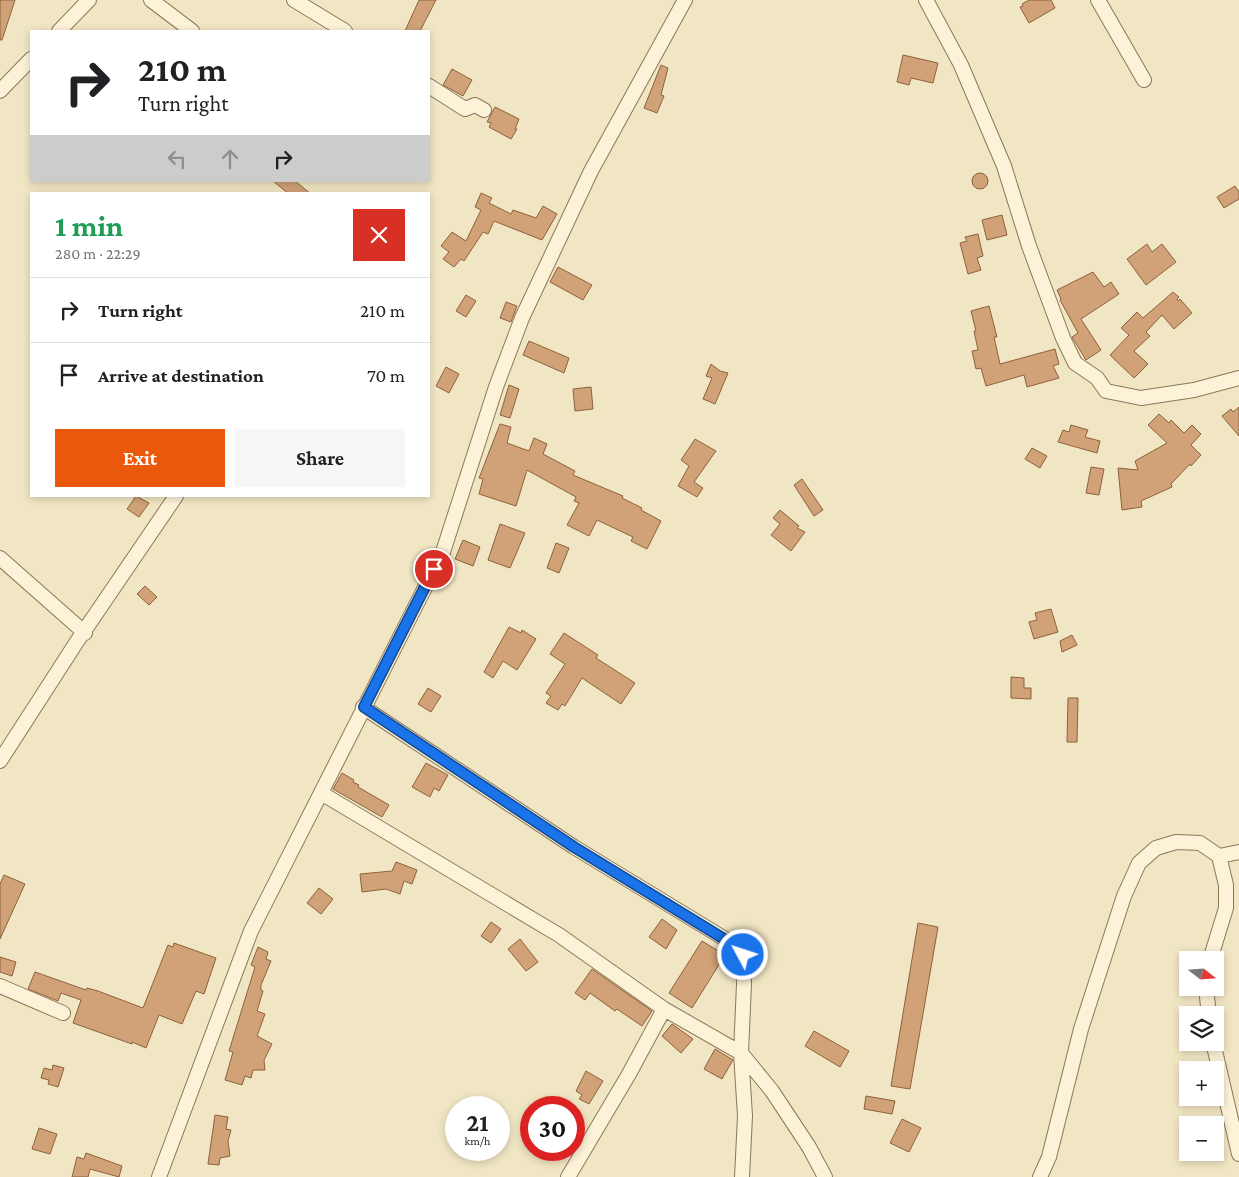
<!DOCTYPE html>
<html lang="en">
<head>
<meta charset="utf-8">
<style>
  body { margin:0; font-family:"Crimson Pro",serif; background:#f6f6f6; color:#202124; height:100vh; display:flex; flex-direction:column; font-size:19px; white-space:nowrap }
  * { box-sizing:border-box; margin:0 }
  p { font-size:16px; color:#757577 }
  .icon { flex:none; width:28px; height:28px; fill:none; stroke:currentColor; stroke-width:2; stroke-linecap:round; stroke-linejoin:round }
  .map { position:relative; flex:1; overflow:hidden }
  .side { position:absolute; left:30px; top:192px; width:400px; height:305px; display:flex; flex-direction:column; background:#fff; border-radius:0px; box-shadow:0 2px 8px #0003 }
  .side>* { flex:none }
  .top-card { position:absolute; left:30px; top:30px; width:400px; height:152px; border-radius:0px; box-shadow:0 2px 8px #0003; background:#fff; color:#202124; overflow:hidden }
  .needle { width:32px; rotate:107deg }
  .fabs { position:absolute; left:1179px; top:951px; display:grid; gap:10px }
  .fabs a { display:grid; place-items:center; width:45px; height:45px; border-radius:0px; background:#fff; box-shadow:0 2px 8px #0003; font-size:25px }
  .speed { position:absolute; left:445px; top:1096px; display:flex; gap:10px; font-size:25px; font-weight:700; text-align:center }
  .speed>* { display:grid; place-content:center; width:65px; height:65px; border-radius:50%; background:#fff; box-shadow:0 2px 8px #0003; line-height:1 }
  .speed small { font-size:12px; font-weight:400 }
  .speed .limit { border:8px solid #d22; background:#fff; color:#111 }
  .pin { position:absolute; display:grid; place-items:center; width:42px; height:42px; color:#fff; margin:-21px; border:2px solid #fff; border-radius:50%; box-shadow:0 1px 5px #0007 }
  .me { position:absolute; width:55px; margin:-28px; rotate:310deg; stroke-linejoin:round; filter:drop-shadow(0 0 4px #0008) }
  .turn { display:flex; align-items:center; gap:18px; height:105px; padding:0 25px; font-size:22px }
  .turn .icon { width:65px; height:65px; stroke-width:2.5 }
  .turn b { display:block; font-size:35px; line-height:42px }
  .lanes { display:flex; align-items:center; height:48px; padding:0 25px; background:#0003; justify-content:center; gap:25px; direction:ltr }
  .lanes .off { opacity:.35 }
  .round { display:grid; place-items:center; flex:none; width:52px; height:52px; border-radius:0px; background:#f6f6f6 }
  .head { display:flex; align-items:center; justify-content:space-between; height:85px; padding:0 25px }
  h1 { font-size:30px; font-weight:700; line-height:38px; color:#1e9e55 }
  .button { display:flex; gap:10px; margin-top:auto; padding:10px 25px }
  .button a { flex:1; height:58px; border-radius:0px; background:#ea580c; color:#fff; font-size:20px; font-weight:700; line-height:58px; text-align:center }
  .button a+a { background:#f6f6f6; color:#202124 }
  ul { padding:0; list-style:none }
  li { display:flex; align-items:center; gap:15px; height:65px; padding:0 25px; border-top:1px solid #e0e0e0 }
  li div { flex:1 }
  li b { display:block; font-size:19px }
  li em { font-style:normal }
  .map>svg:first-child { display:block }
  .building { fill:#d1a277; stroke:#8d613d }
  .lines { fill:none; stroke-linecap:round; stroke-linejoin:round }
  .minor-casing { stroke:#8c7759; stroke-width:16 }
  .minor { stroke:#fbf2d7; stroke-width:14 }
  .route-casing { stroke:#114b97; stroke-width:12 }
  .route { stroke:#1a73e8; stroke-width:9 }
</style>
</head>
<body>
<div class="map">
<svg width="1239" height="1177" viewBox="0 0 1239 1177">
  <rect width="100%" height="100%" fill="#f1e6c3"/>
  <!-- building -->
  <path class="building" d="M0 0H15L2 40H0Z
    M419 0H436L420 31H405Z
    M1029 0H1051L1055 8 1029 23 1020 7 1023 6 1022 4Z
    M903 55 938 63 933 83 911 78 909 85 897 82Z
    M661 65 668 68 661 95 664 96 657 113 644 108Z
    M452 69 472 80 463 96 443 85Z
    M495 107 519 119 515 129H517L511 139 489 127 491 123 487 122Z
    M972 181a8 8 0 1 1 16 0a8 8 0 1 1-16 0Z
    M273 181H295L311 194H289Z
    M1235 186 1239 192V199L1224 208 1217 197Z
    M481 193 492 198 489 203 511 214 513 210 536 218 543 206 557 214 542 240 494 221 488 234 483 232 464 261 461 259 454 267 443 259 449 252 441 246 452 232 466 241 481 210 475 207Z
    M1002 215 1007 235 987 240 982 220Z
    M978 234 983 256 977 258 981 270 968 274 960 243 967 241 965 237Z
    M1147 244 1152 252 1162 244 1176 262 1146 285 1127 259Z
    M558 267 592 285 583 300 550 282Z
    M1093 272 1104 287 1111 282 1119 294 1081 319 1101 350 1086 360 1072 337 1078 333 1060 300 1061 299 1057 290Z
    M1173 292 1179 297 1177 299 1178 301 1180 299 1192 313 1174 329 1162 315 1146 332 1150 336 1134 351 1148 364 1134 378 1110 355 1129 335 1121 328 1137 312 1143 318Z
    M466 295 476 301 466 317 456 311Z
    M506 302 517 306 511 322 500 318Z
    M989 306 997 337H994L1000 364 1055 349 1059 364 1053 366 1059 378 1027 387 1024 375 986 386 981 368 976 369 972 351 978 350 974 331H976L971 311Z
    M529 341 569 358 564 373 523 355Z
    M711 364 720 371 728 373 715 404 703 399 712 378 706 376Z
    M446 367 459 374 449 393 436 386Z
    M509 385 519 389 510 418 500 415Z
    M591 387 593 409 575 411 573 389Z
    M1239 407V436L1222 416 1231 409 1233 412Z
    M1159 414 1169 423 1171 420 1184 433 1192 425 1201 434 1191 445 1201 455 1191 466 1190 464 1171 484 1172 487 1141 501 1142 507 1122 510 1118 468 1138 470 1135 461 1167 443 1148 425Z
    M500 424 511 427 507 443 529 451 534 438 547 444 543 454 575 471 573 475 623 496 622 498 642 508 641 510 661 521 647 549 631 541 633 537 597 520 589 536 567 525 579 503 574 501 576 497 527 470 516 506 479 494 483 479 479 478Z
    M1071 425 1088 430 1085 437 1100 441 1097 453 1058 442 1063 430 1069 432Z
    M695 439 716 451 694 482 703 488 697 497 678 486 689 466 681 460Z
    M1032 448 1047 456 1040 468 1025 459Z
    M1091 467 1104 469 1099 495 1086 493Z
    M802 479 823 510 814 516 794 485Z
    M136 496 149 503 139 517 127 509Z
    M780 510 799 526 797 528 805 532 791 551 771 535 780 524 773 518Z
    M500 524 525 533 510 568 488 560Z
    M463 540 480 547 473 566 455 559Z
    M556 543 569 548 559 573 547 568Z
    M145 586 157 597 149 605 137 594Z
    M1051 609 1058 632 1034 639 1029 622 1037 620 1035 613Z
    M509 627 521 633 522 630 536 639 517 670 503 661 493 678 484 672Z
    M564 633 598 655 596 658 635 683 621 704 582 678 565 706 562 704 558 710 546 703 551 696 546 693 565 664 550 654Z
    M1072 635 1077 645 1062 652 1060 641Z
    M1011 677 1024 678V688H1031V699L1011 698Z
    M428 688 441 696 431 712 418 704Z
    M1068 698H1078L1077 742H1067Z
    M426 763 448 775 439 791 434 788 430 797 412 787Z
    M342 773 354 780 353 782 359 785 358 787 389 805 382 817 333 789Z
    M396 862 417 870 412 884 404 881 400 894 386 889 362 892 360 874 392 871Z
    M4 875 25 884 0 939V884Z
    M319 888 333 899 321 914 307 903Z
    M662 919 677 930 666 949 649 937Z
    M491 922 501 929 491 943 481 936Z
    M918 923 938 927 910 1089 891 1086Z
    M520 939 538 962 526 971 508 949Z
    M702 941 725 955 692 1008 669 993Z
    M174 943 216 958 204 994 196 991 182 1024 159 1015 146 1048 132 1042V1044L73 1023 81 1000 61 993 58 1001 28 989 35 972 86 990 87 988 98 991 143 1008 168 945 173 947Z
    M258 947 268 952 266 959 271 961 261 985V990L263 991 257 1011 265 1014 257 1036 272 1044 264 1060 265 1070H253L251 1078 245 1076 242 1085 225 1080 233 1052 229 1051 255 967 251 965Z
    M0 957 16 962 12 976 0 972Z
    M592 969 652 1011 642 1026 617 1009 615 1011 590 993 585 1000 575 993Z
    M672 1024 693 1039 681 1053 662 1036Z
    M814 1031 849 1051 840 1067 805 1046Z
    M715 1049 733 1060 722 1079 704 1069Z
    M53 1065 64 1068 58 1087 48 1084 49 1080 41 1078 44 1068 52 1070Z
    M586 1071 603 1081 589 1104 579 1099 582 1095 576 1091Z
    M866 1096 895 1101 892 1114 864 1109Z
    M215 1115 228 1117 226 1129 231 1130 228 1141 230 1156 220 1158 219 1165 208 1164Z
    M902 1119 921 1128 909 1152 890 1143Z
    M39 1128 57 1134 50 1154 32 1149Z
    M86 1153 122 1166 119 1177 90 1169 88 1177H72L77 1157 84 1159Z"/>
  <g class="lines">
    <defs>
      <path id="minor" d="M151 0 192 31
        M294 0 345 31
        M926 0 961 65 1004 166 1029 246 1063 338 1075 363 1097 378 1106 391 1141 398 1194 390 1239 378
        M1098 0 1144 80
        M59 31 89 0
        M429 86 465 109 475 105 484 110
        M0 91 31 59
        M0 558 85 633
        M363 707 574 847 735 945 743 955 744 984 741 1053 772 1091 809 1147 825 1177
        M0 761 76 643 176 496
        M321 793 559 935 664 1009 741 1053 745 1116 742 1177
        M1219 856 1239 852
        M0 986 63 1013
        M1206 988 1209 1015
        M1213 1042 1239 1154
        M159 1177 251 931 443 552 496 387 522 318 591 171 685 0
        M568 1177 629 1074 664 1009
        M1040 1177 1049 1157 1081 1029 1124 896 1139 863 1156 848 1176 842 1200 843 1219 856 1226 885V908L1210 960"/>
    </defs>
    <!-- minor casing -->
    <use href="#minor" class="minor-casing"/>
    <!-- minor -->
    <use href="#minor" class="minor"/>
  </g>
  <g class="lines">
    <defs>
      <path id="route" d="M434 569 364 707 574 847 734 945 743 955"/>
    </defs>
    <!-- route casing -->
    <use href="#route" class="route-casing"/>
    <!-- route -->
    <use href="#route" class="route"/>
  </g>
</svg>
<div class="fabs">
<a><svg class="needle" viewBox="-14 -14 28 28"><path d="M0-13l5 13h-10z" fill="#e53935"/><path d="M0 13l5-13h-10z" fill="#757577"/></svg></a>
<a><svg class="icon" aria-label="layers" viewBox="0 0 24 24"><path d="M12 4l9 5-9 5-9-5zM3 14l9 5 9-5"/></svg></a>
<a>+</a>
<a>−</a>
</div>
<div class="speed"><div>21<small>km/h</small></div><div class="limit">30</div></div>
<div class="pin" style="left:434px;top:569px;background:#d93025"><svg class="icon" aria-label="arrive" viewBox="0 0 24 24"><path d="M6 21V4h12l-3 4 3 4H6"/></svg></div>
<svg class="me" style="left:743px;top:955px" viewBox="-20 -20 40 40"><circle r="17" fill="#1a73e8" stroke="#fff" stroke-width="3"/><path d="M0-11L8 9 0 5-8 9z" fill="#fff"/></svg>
<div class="top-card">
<div class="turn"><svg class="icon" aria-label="right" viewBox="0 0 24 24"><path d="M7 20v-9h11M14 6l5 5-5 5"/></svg><div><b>210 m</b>Turn right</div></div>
<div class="lanes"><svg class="icon off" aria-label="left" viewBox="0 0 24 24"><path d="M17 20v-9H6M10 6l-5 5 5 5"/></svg><svg class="icon off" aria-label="ahead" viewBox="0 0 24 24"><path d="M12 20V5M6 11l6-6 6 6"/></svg><svg class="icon" aria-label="right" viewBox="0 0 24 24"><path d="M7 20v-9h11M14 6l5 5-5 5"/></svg></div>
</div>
<section class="side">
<div class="head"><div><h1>1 min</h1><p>280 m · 22:29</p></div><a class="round" style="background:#d93025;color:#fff"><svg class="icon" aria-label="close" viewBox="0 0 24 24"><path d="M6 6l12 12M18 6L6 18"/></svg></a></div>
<ul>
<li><svg class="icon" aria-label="right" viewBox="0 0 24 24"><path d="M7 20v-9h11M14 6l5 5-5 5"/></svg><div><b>Turn right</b></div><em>210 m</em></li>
<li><svg class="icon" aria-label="arrive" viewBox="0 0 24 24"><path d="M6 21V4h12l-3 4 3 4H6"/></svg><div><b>Arrive at destination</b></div><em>70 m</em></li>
</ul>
<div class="button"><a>Exit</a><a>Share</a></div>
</section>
</div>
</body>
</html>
